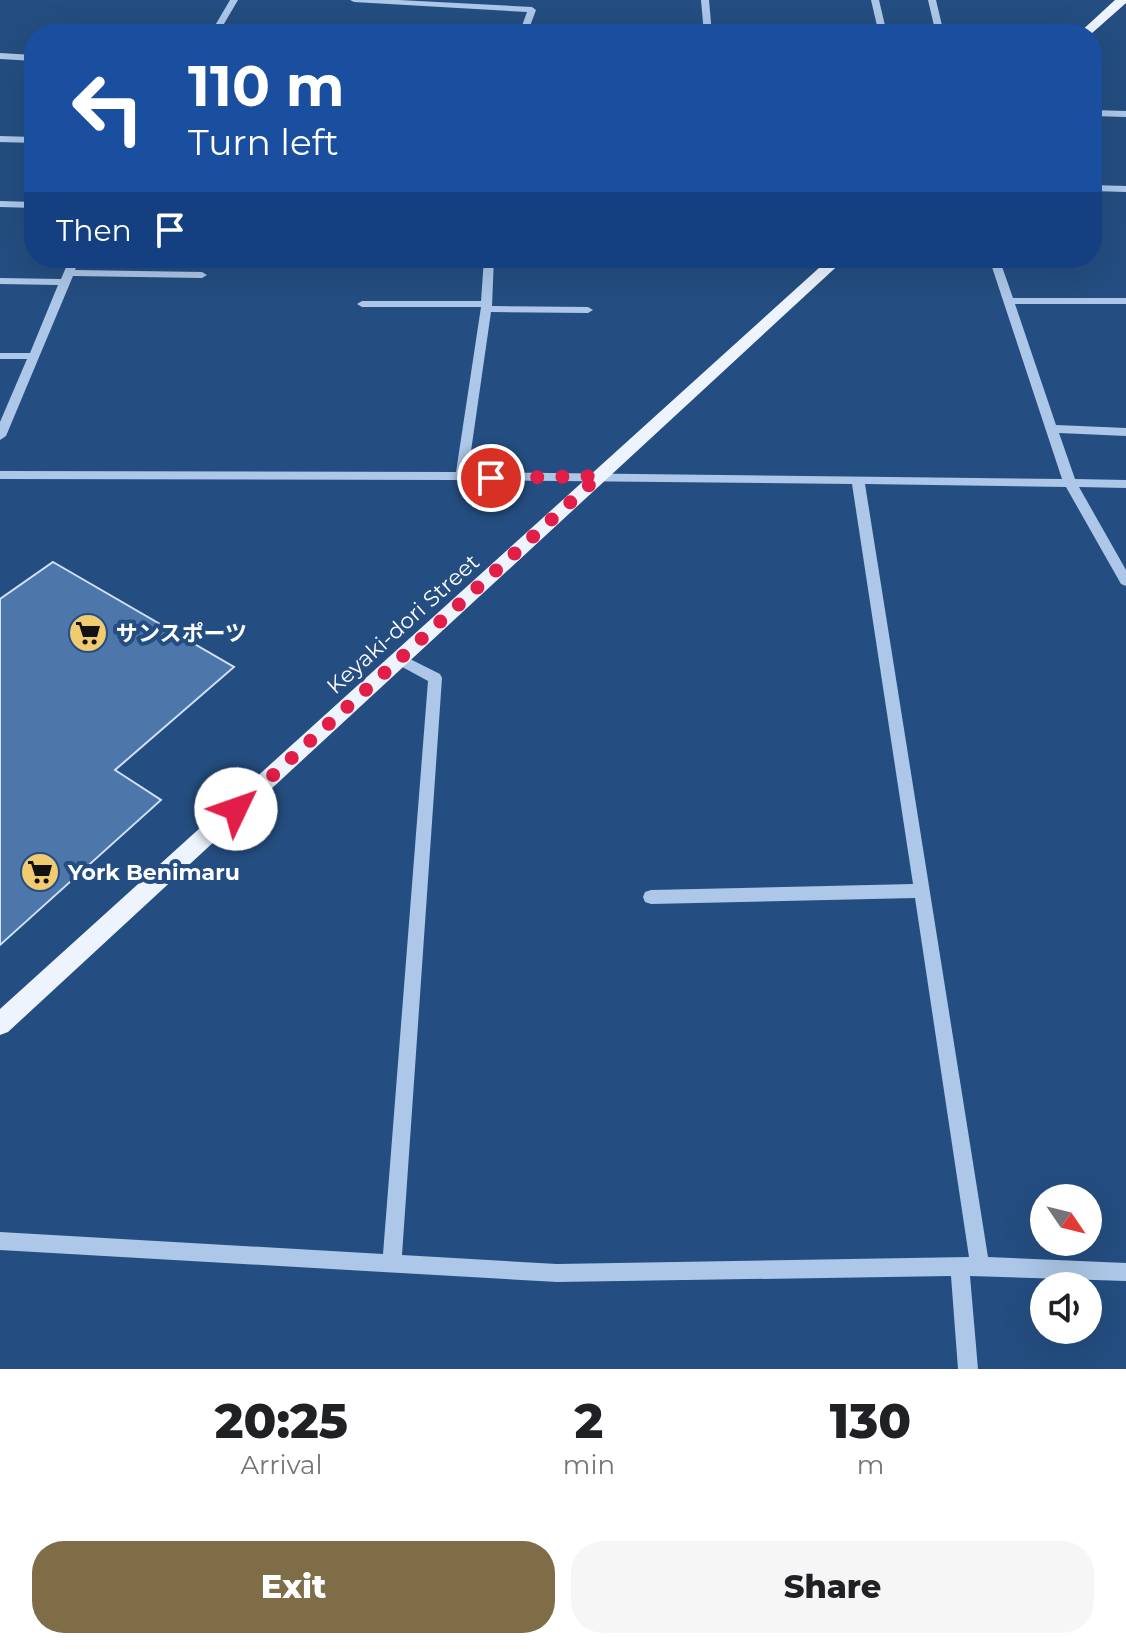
<!DOCTYPE html>
<html lang="en">
<head>
<meta charset="utf-8">
<style>
  body { margin:0; font-family:Montserrat,"Noto Sans JP",sans-serif; background:#f6f6f6; color:#202124; height:100vh; display:flex; flex-direction:column; font-size:30px; white-space:nowrap }
  * { box-sizing:border-box; margin:0 }
  p { font-size:26px; color:#757577 }
  .icon { flex:none; width:44px; height:44px; fill:none; stroke:currentColor; stroke-width:2; stroke-linecap:round; stroke-linejoin:round }
  .map { position:relative; height:1369px; overflow:hidden }
  .drawer { display:flex; flex-direction:column; background:#fff; flex:1 }
  .drawer>* { flex:none }
  .top-card { position:absolute; left:24px; top:24px; width:1078px; height:244px; border-radius:32px; box-shadow:0 8px 32px #0002; background:#1a4fa0; color:#fff; overflow:hidden }
  .needle { width:52px; rotate:125deg }
  .buttons { position:absolute; left:1030px; top:1184px; display:grid; gap:16px }
  .buttons a { display:grid; place-items:center; width:72px; height:72px; border-radius:50%; background:#fff; box-shadow:0 8px 32px #0002; font-size:40px }
  .pin { position:absolute; display:grid; place-items:center; width:68px; height:68px; color:#fff; margin:-34px; border:4px solid #fff; border-radius:50%; box-shadow:0 2px 8px #0007 }
  .me { position:absolute; width:88px; margin:-44px; rotate:48deg; stroke-linejoin:round; filter:drop-shadow(0 0 6px #0008) }
  .turn { display:flex; align-items:center; gap:28px; height:168px; padding:0 32px; font-size:36px }
  .turn .icon { width:104px; height:104px; stroke-width:2.5 }
  .turn b { display:block; font-size:56px; line-height:68px }
  .then { display:flex; align-items:center; height:76px; padding:0 32px; background:#0003; gap:16px; font-size:30px }
  .eta { display:flex; justify-content:space-evenly; align-items:center; height:136px; text-align:center }
  .eta b { font-size:48px; font-weight:800; line-height:56px }
  .cta { display:flex; gap:16px; margin-top:auto; padding:16px 32px }
  .cta a { flex:1; height:92px; border-radius:32px; background:#7e6d46; color:#fff; font-size:32px; font-weight:800; line-height:92px; text-align:center }
  .cta a+a { background:#f6f6f6; color:#202124 }
  .map>svg:first-child { display:block }
  .building { fill:#4d77aa; stroke:#cfe1f5; stroke-width:2 }
  .lines { fill:none; stroke-linecap:round; stroke-linejoin:round }
  .minor { fill:#acc7e7; fill-rule:evenodd }
  .major { fill:#edf4fd; fill-rule:evenodd }
  .route { stroke:#e11d48; stroke-width:14; stroke-dasharray:0 25.2 }
  .labels { text-anchor:middle; dominant-baseline:central; stroke-width:8; stroke-linejoin:round; paint-order:stroke }
  .street-label { font-size:22px; fill:#fff; stroke:#244e81 }
  .poi-label { font-size:22px; font-weight:bold; fill:#fff; stroke:#244e81; text-anchor:start }
</style>
</head>
<body>
<div class="map">
<svg width="1126" height="1369" viewBox="0 0 1126 1369">
  <rect width="100%" height="100%" fill="#244e81"/>
  <!-- building -->
  <path class="building" d="M53 562 234 667 115 770 161 800 0 945V599Z"/>
  <g class="lines">
    <!-- minor -->
    <path class="minor" d="M230 0H238L218 34H210Z
      M350 0H399L532 7 536 10 527 34H519L527 12 354 2Z
      M701 0H709L712 34H704Z
      M871 0H879L887 34H879Z
      M928 0H936L944 34H936Z
      M0 53 34 55V61L0 59Z
      M1092 110 1126 111V117L1092 116Z
      M0 136 34 137V143L0 142Z
      M1092 185 1126 186V192L1092 191Z
      M0 201 34 202V208L0 207Z
      M70 258H80L75 270 202 272 207 275 202 278 73 276 6 436 0 440V422L27 359H0V353H30L58 285 0 284V278L61 279Z
      M484 258H494L492 306 588 307 593 310 588 313 491 312 468 472 1062 479 989 258H999L1013 298H1126V304H1015L1056 425 1126 428V436L1059 433 1075 479 1126 480V488L1079 487 1126 570V586L1121 584 1066 487 865 484 988 1257 1126 1263V1281L970 1276 978 1369H958L951 1276 557 1282 0 1250V1232L383 1254 428 681 395 663 393 659 395 655 400 654 440 674 442 678 402 1255 557 1264 969 1257 915 898 651 904 645 902 643 897 645 892 651 890 913 884 852 484 466 480 461 482 456 480 0 479V471L456 472 481 307H362L357 304 362 301H481Z"/>
    <!-- major -->
    <path class="major" d="M1115 0H1126V3L1091 34H1078Z
      M830 258H846L8 1032 0 1035V1009Z"/>
  </g>
  <g class="lines">
    <!-- route -->
    <path class="route" d="M236 809 599 476 491 478"/>
  </g>
  <!-- icons -->
  <defs>
    <symbol id="supermarket-disc" viewBox="-11 -11 22 22"><circle r="9.5" fill="#f1cb70" stroke="#244e81"/><path d="M-6-5.5h2.5l.6 2H6L4.5 2H-2.5L-4.4-4H-6ZM-1.5 3.2a1.3 1.3 0 1 0 .1 0ZM3 3.2a1.3 1.3 0 1 0 .1 0Z" fill="#111"/></symbol>
  </defs>
  <g fill-rule="evenodd">
    <use href="#supermarket-disc" x="66" y="611" width="44" height="44"/>
    <use href="#supermarket-disc" x="18" y="850" width="44" height="44"/>
  </g>
  <g class="labels">
    <!-- street labels -->
    <g class="street-label">
      <text transform="translate(403 624) rotate(-42)">Keyaki-dori Street</text>
    </g>
    <!-- poi labels -->
    <g class="poi-label">
      <text x="116" y="633">サンスポーツ</text>
      <text x="68" y="872">York Benimaru</text>
    </g>
  </g>
</svg>
<div class="buttons">
<a><svg class="needle" viewBox="-14 -14 28 28"><path d="M0-13l5 13h-10z" fill="#e53935"/><path d="M0 13l5-13h-10z" fill="#757577"/></svg></a>
<a><svg class="icon" aria-label="sound" viewBox="0 0 24 24"><path d="M4 9h4l5-4v14l-5-4H4zM17 9q2 3 0 6"/></svg></a>
</div>
<div class="pin" style="left:491px;top:478px;background:#d93025"><svg class="icon" aria-label="arrive" viewBox="0 0 24 24"><path d="M6 21V4h12l-3 4 3 4H6"/></svg></div>
<svg class="me" style="left:236px;top:809px" viewBox="-20 -20 40 40"><circle r="19" fill="#fff"/><path d="M0-13L10 11 0 6-10 11z" fill="#e11d48"/></svg>
<div class="top-card">
<div class="turn"><svg class="icon" aria-label="left" viewBox="0 0 24 24"><path d="M17 20v-9H6M10 6l-5 5 5 5"/></svg><div><b>110 m</b>Turn left</div></div>
<div class="then">Then<svg class="icon" aria-label="arrive" viewBox="0 0 24 24"><path d="M6 21V4h12l-3 4 3 4H6"/></svg></div>
</div>
</div>
<section class="drawer">
<div class="eta">
<div><b>20:25</b><p>Arrival</p></div>
<div><b>2</b><p>min</p></div>
<div><b>130</b><p>m</p></div>
</div>
<div class="cta"><a>Exit</a><a>Share</a></div>
</section>
</body>
</html>
